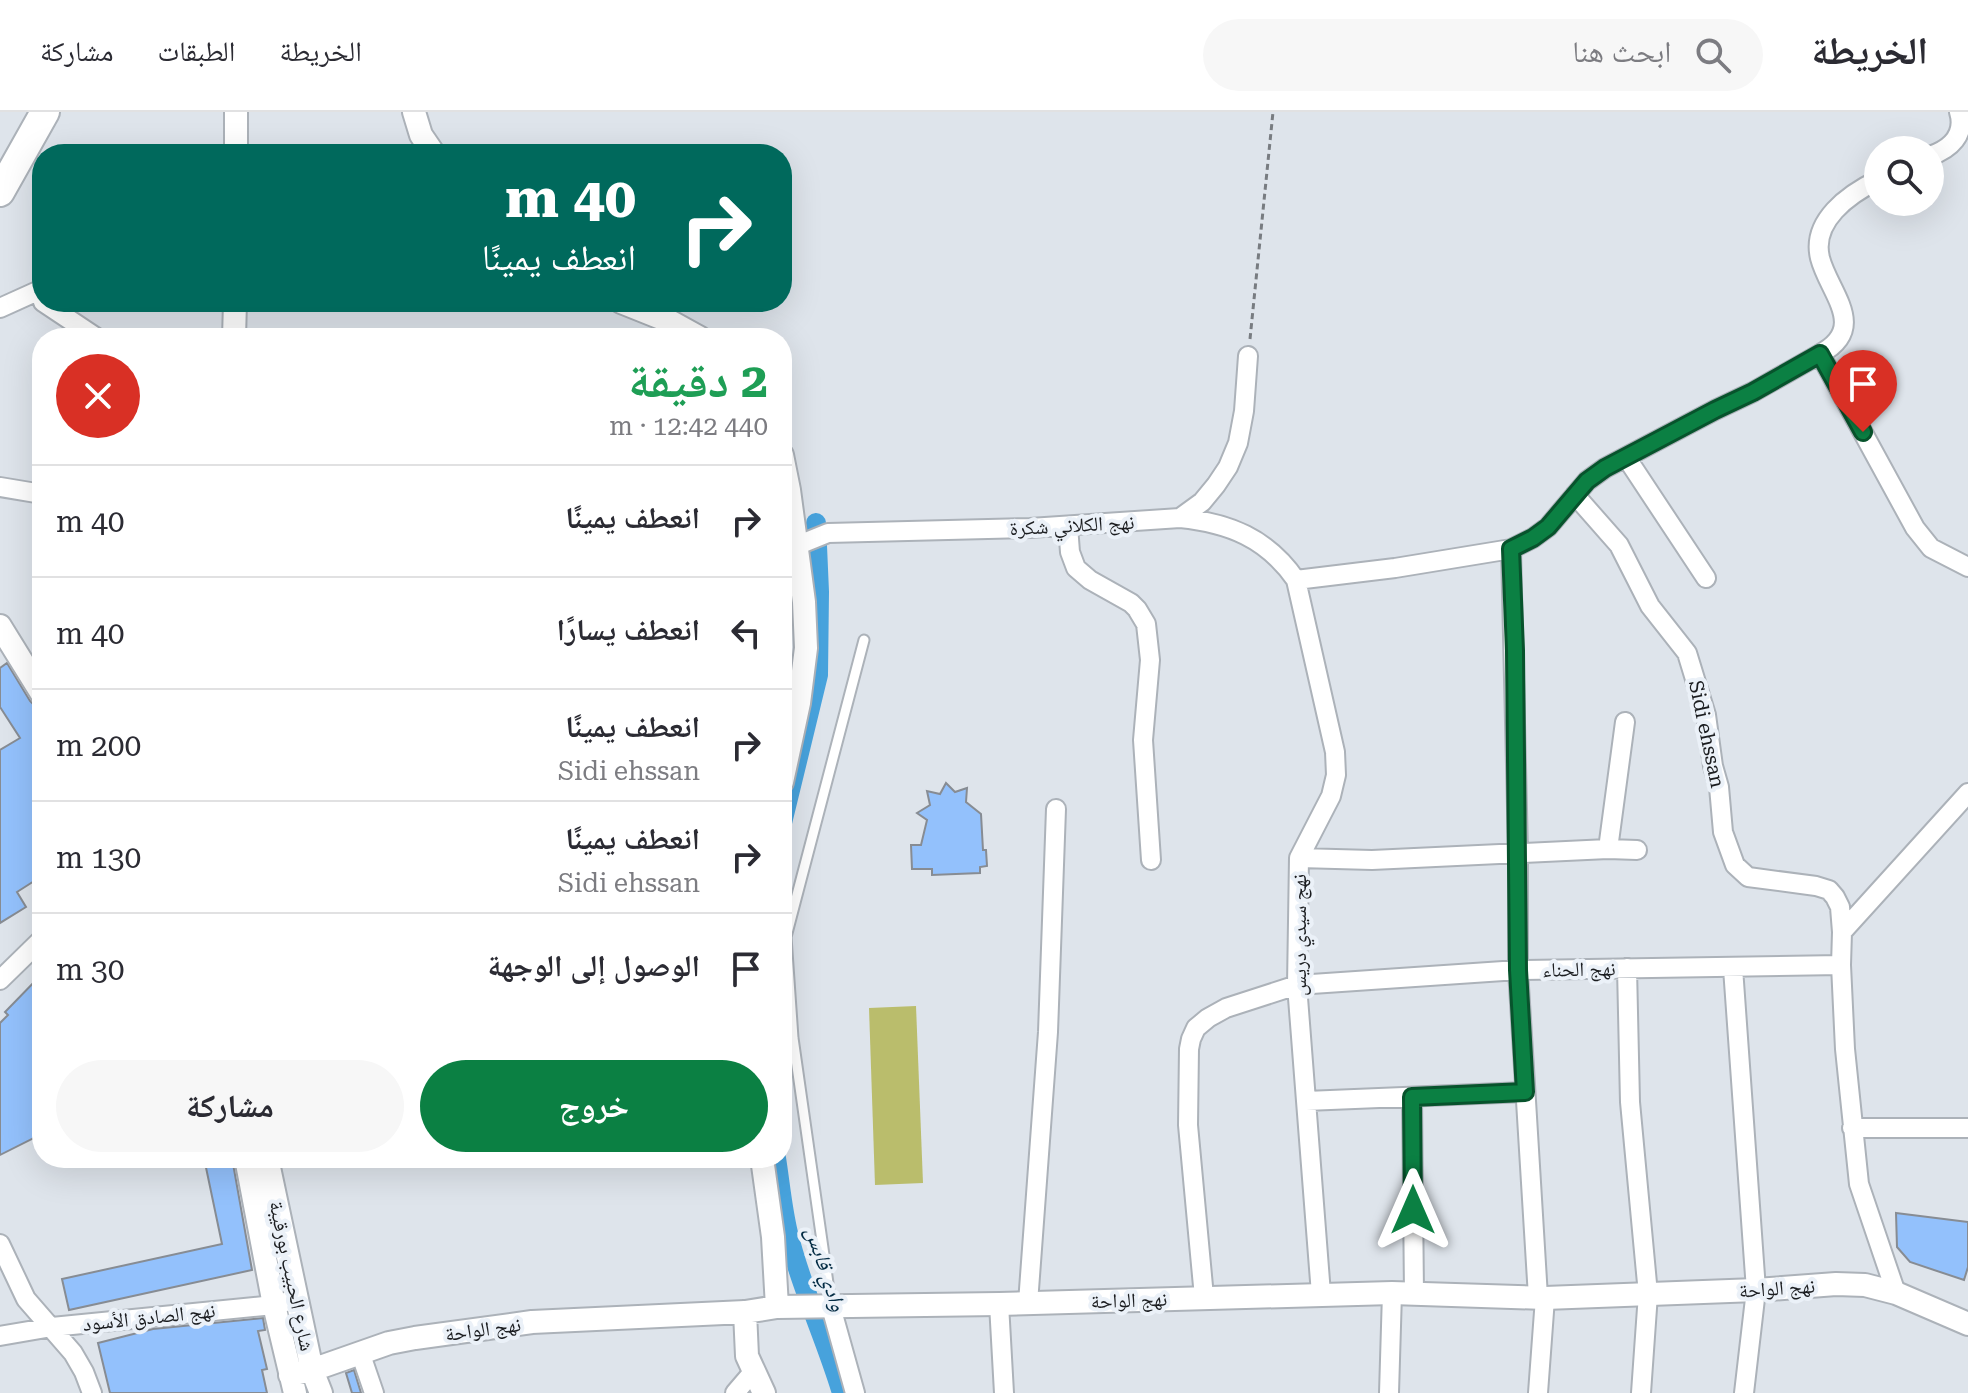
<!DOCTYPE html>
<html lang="ar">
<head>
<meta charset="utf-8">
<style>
  body { margin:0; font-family:"Roboto Serif","Noto Naskh Arabic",serif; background:#f7f7f7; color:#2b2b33; direction:rtl; height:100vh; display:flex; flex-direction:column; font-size:30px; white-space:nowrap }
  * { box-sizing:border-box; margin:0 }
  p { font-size:26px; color:#7c7c81 }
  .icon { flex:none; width:44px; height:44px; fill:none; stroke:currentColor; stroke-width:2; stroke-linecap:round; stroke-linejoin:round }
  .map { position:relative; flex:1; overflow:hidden; direction:ltr }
  .drawer { position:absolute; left:32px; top:216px; width:760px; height:840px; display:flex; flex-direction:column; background:#fff; border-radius:32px; box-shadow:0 8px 32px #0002; direction:rtl }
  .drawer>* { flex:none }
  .top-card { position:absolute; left:32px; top:32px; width:760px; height:168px; border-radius:32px; box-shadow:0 8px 32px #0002; direction:rtl; background:#00695c; color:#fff; overflow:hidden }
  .fabs { position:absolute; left:1864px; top:24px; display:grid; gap:16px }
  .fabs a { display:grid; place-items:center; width:80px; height:80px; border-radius:50%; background:#fff; box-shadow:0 8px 32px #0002; font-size:40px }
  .pin { position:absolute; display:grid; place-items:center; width:68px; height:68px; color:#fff; margin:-82px -34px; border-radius:50% 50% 50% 0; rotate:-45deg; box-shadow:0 0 8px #0007 }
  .pin .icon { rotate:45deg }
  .me { position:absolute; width:88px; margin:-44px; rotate:0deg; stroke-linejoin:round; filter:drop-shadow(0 0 6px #0008) }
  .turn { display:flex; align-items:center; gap:28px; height:168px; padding:0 24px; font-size:36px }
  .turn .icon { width:104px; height:104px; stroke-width:2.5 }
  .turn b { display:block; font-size:56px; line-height:68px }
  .round { display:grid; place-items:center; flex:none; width:84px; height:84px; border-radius:42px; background:#f7f7f7 }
  .overview { display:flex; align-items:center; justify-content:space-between; height:136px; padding:0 24px }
  h1 { font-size:48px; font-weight:700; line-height:60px; color:#1e9e55 }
  .action { display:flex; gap:16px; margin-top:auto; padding:16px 24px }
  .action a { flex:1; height:92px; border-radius:48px; background:#0b8043; color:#fff; font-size:32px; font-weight:700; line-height:92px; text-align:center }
  .action a+a { background:#f7f7f7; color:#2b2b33 }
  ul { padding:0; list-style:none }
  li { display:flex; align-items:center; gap:24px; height:112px; padding:0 24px; border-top:2px solid #e1e1e2 }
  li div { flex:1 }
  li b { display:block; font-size:30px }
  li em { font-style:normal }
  header { display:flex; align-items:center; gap:48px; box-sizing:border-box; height:112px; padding:0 40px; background:#fff; border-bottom:2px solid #e1e1e2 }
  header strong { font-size:38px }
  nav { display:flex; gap:44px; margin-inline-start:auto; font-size:28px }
  .search { width:560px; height:72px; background:#f7f7f7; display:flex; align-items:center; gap:20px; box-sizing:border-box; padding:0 28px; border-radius:44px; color:#7c7c81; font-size:30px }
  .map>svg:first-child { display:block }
  .green { fill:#babd6c }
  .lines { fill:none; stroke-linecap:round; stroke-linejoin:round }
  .canal { stroke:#47a2dc; stroke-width:20 }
  .building { fill:#93c1fc; stroke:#878c93; stroke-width:2 }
  .service-casing { stroke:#acb2b9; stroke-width:13 }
  .minor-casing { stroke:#acb2b9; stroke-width:22 }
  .tertiary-casing { stroke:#acb2b9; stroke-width:26 }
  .primary-casing { stroke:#acb2b9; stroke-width:32 }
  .path { stroke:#787c81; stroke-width:3; stroke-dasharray:6 4; stroke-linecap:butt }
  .service { stroke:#fff; stroke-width:9 }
  .minor { stroke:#fff; stroke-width:18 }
  .tertiary { stroke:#fff; stroke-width:22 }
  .primary { stroke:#fff; stroke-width:28 }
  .route-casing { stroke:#07532c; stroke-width:20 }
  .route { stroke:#0b8043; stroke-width:14 }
  .labels { text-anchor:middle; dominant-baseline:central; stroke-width:8; stroke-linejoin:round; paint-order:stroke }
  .street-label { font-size:20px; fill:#1b1d20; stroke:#ebf1f8 }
  .water-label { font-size:22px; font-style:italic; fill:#052d45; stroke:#ebf1f8 }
</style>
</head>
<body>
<header>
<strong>الخريطة</strong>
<div class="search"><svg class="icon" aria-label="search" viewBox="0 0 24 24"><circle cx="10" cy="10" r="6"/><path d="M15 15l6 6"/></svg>ابحث هنا</div>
<nav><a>الخريطة</a><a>الطبقات</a><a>مشاركة</a></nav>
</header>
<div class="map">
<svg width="1968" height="1281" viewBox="0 0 1968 1281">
  <rect width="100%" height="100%" fill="#dee4eb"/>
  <!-- green -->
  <path class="green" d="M916 894 923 1071 875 1073 869 896Z"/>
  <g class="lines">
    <!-- canal -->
    <path class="canal" d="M782 711 818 563 819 480 816 411
      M776 1046C780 1071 782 1096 788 1121 801 1176 826 1227 842 1281"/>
  </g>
  <!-- building -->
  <path class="building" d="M7 551 30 589 35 594 42 596V764L17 780 26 795 0 811V638L20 626 0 595V556Z
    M946 671 955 680 967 676 966 690 981 702 983 738H986L987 754 980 755V761L932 763V757H912L911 733H921L927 708 917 701 930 693 927 679 940 682Z
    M42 862V930L34 938 42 946V1022L0 1043V911L8 903 5 900Z
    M204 1046H232L252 1158 69 1198 62 1167 222 1132Z
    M1896 1101 1968 1110V1155L1964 1168 1910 1150 1897 1135Z
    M263 1206 265 1218 258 1219 267 1257 262 1258 267 1281H110L98 1231 153 1217Z
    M354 1258 361 1281H352L346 1261Z"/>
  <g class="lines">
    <defs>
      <path id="service" d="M831 1192 793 926 786 825 864 528"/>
      <path id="minor" d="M1930 44C1950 37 1966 23 1959 0
        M43 190 97 226
        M0 196 42 177
        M1820 242C1869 216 1829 181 1820 146 1811 109 1849 82 1878 68
        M1626 345 1706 466
        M0 375 42 382
        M1575 383 1619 433 1650 494 1687 541 1706 603 1713 654 1719 675 1723 720 1735 753 1748 765 1816 774 1829 778 1835 785 1840 795 1842 820 1841 853 1845 937 1859 1072 1896 1181
        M1180 406C1229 411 1267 426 1296 468L1335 640 1336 663 1331 684 1299 746 1297 873 1321 1182
        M1068 414 1070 440 1076 456 1090 468 1131 491 1137 497 1146 512 1150 548 1143 628 1151 748
        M782 432 796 434 828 421 1030 416 1180 406 1202 390 1216 373 1228 355 1238 331 1244 299 1248 244
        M1511 437 1518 740V858L1538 1185
        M1296 468 1395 456 1511 437 1533 426 1548 415 1587 369 1605 356 1715 298 1753 280 1820 242 1915 416 1931 436 1968 455
        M1608 737 1625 610
        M1299 746 1372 748 1608 737 1637 738
        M1842 820 1968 681
        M1627 856 1630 990 1648 1182 1641 1281
        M1733 856 1756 1178 1744 1281
        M0 868 42 827
        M1412 985 1414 1182
        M1306 989 1525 980
        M1852 1016H1968
        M0 1132 26 1187 73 1241 84 1260 92 1281
        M1204 1185 1188 1013 1189 937 1191 927 1196 916 1208 906 1226 896 1297 873 1518 858 1841 853
        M1028 1191 1048 920 1056 697
        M999 1192 1004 1281
        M831 1195 855 1281
        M0 1224 52 1215 274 1193 297 1187
        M360 1240 374 1281
        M735 1281 753 1260
        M1389 1281 1392 1181
        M1538 1281 1545 1186"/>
      <path id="tertiary" d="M414 0 421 23 434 42
        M236 42V0
        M621 190 671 210 700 226
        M234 226 235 190
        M782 343 789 378 804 490 806 536 799 591 782 670
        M0 514 42 582
        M246 1046 274 1193 295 1281
        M267 1046 312 1258 321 1281
        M762 1046 773 1125 777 1195
        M745 1200 747 1244 764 1281
        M290 1263 312 1258 389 1231 415 1226 532 1210 745 1200 777 1195 999 1192 1392 1181 1545 1186 1756 1178 1836 1172 1865 1173 1896 1181 1968 1212"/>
      <path id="primary" d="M0 80 45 0"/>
    </defs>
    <!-- service casing -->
    <use href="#service" class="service-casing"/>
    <!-- minor casing -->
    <use href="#minor" class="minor-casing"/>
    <!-- tertiary casing -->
    <use href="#tertiary" class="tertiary-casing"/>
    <!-- primary casing -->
    <use href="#primary" class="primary-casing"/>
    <!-- path -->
    <path class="path" d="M1250 227 1273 0"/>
    <!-- service -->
    <use href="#service" class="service"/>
    <!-- minor -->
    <use href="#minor" class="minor"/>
    <!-- tertiary -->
    <use href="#tertiary" class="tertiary"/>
    <!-- primary -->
    <use href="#primary" class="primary"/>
  </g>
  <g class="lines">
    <defs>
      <path id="route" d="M1413 1098 1412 985 1525 980 1518 858 1515 539 1511 437 1533 426 1548 415 1587 369 1605 356 1715 298 1753 280 1820 242 1863 320"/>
    </defs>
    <!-- route casing -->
    <use href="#route" class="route-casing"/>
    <!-- route -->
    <use href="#route" class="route"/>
  </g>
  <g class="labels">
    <!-- street labels -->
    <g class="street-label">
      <text transform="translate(1072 413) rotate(-3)">نهج الكلاني شكرة</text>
      <text transform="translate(1707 622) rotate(78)">Sidi ehssan</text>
      <text transform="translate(1299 823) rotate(-90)">نهج سيدي دريس</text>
      <text transform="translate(1579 857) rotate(-1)">نهج الحناء</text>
      <text transform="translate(292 1164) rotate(78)">شارع الحبيب بورقيبة</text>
      <text transform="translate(1777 1176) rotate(-4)">نهج الواحة</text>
      <text transform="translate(1129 1188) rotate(-2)">نهج الواحة</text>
      <text transform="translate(149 1205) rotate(-6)">نهج الصادق الأسود</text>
      <text transform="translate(483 1217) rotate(-8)">نهج الواحة</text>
    </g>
    <!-- water labels -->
    <g class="water-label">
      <text transform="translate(826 1157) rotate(72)">وادي قابس</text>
    </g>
  </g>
</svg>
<div class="fabs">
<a><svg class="icon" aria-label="search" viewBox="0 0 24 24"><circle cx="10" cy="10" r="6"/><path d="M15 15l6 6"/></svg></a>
</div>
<div class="pin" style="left:1863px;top:320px;background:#d93025"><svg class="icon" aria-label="arrive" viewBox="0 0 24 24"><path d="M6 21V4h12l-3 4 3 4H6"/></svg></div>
<svg class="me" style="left:1413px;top:1098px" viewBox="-20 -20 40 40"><path d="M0-17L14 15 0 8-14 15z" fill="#0b8043" stroke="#fff" stroke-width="4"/></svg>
<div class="top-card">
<div class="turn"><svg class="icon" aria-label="right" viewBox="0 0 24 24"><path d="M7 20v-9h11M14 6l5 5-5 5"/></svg><div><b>40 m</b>انعطف يمينًا</div></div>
</div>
<section class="drawer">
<div class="overview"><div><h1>2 دقيقة</h1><p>440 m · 12:42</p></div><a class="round" style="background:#d93025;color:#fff"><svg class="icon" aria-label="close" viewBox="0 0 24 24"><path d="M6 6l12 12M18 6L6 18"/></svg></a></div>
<ul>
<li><svg class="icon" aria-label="right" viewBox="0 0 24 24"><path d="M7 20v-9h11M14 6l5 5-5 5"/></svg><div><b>انعطف يمينًا</b></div><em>40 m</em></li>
<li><svg class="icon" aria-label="left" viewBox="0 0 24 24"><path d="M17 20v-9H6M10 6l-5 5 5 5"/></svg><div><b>انعطف يسارًا</b></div><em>40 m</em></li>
<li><svg class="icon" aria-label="right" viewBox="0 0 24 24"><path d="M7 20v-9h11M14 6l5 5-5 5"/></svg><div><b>انعطف يمينًا</b><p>Sidi ehssan</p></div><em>200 m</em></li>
<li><svg class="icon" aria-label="right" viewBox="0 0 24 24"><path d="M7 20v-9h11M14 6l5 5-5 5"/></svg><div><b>انعطف يمينًا</b><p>Sidi ehssan</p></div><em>130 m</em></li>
<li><svg class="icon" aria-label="arrive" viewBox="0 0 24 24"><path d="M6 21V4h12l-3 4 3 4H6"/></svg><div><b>الوصول إلى الوجهة</b></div><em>30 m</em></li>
</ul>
<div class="action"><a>خروج</a><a>مشاركة</a></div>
</section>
</div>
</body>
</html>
